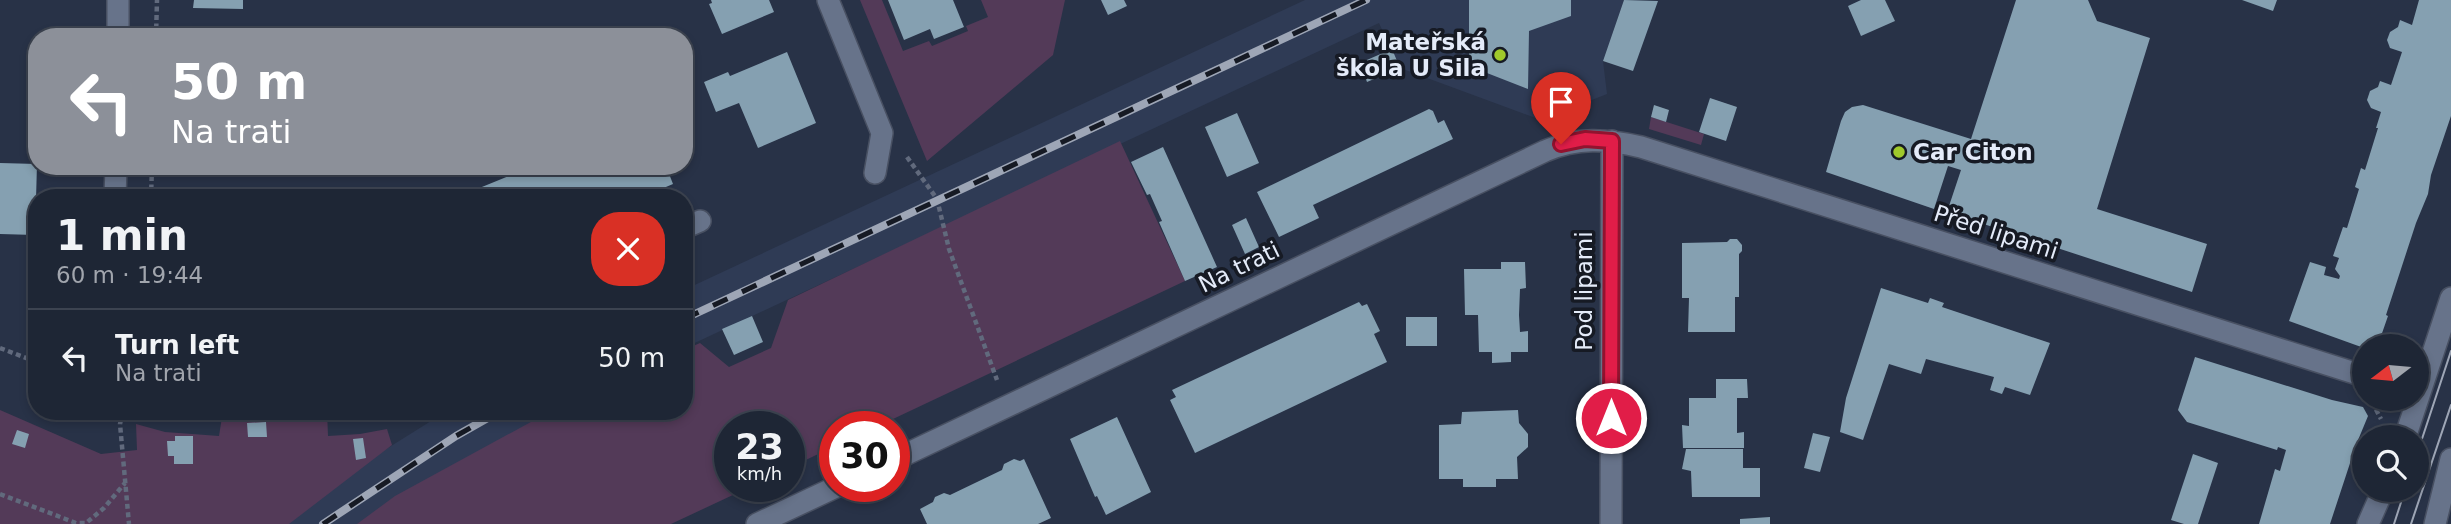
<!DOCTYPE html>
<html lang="en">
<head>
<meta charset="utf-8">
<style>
  body { margin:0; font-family:"DejaVu Sans",sans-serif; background:#262e3d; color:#f1f3f6; height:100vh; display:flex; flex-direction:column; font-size:26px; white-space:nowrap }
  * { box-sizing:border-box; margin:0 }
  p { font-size:23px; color:#a1a5ad }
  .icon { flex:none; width:38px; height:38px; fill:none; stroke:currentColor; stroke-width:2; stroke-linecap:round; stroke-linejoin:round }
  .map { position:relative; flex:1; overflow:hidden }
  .panel { position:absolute; left:28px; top:189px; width:665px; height:231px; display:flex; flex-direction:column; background:#1e2635; border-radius:28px; box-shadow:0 4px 10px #0003,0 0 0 2px #3c4350 }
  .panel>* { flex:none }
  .hud { position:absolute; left:28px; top:28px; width:665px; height:147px; border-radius:28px; box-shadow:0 4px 10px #0003,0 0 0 2px #3c4350; background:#8c9099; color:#fff; overflow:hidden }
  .needle { width:46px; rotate:254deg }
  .tools { position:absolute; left:2352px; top:334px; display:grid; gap:14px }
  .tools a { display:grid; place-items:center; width:77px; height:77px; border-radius:50%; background:#1e2635; box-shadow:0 4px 10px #0003,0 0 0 2px #3c4350; font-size:35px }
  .speed { position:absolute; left:714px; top:411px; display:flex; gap:14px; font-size:35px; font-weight:700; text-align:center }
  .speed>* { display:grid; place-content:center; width:91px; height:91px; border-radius:50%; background:#1e2635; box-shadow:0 4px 10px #0003,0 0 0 2px #3c4350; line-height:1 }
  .speed small { font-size:18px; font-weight:400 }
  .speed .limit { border:10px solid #d22; background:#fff; color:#111 }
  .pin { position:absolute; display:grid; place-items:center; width:60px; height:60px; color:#fff; margin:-72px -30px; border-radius:50% 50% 50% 0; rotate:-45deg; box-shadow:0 0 7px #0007 }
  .pin .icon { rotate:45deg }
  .me { position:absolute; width:77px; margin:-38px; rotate:0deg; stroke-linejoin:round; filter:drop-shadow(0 0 5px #0008) }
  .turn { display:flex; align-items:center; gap:24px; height:147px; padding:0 28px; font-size:32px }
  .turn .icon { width:91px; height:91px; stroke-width:2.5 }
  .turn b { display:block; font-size:49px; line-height:60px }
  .round { display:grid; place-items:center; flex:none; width:74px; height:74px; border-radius:28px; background:#262e3d }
  .summary { display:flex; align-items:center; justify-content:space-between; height:119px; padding:0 28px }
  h1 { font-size:42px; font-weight:700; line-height:52px }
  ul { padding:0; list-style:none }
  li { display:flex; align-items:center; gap:21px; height:98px; padding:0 28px; border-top:2px solid #3c4350 }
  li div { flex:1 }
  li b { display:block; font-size:26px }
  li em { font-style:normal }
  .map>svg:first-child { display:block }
  .built { fill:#2f3b55 }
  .green { fill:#533a58 }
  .building { fill:#85a0b1 }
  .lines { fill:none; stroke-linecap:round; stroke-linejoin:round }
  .street-casing { stroke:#485062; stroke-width:24 }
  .secondary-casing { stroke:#485062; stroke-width:24 }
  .path { stroke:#616a7d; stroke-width:4.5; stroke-dasharray:5 3.5; stroke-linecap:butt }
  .street { stroke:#67738a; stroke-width:21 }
  .secondary { stroke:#67738a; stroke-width:21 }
  .tram { stroke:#9ea6b6; stroke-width:2 }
  .rail-casing { stroke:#9ea6b6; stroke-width:8 }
  .rail { stroke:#161a24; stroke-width:5; stroke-dasharray:16; stroke-linecap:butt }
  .route-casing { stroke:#92132f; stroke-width:18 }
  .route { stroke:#e11d48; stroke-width:12 }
  .poi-dot { fill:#a0c92b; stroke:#161a24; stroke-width:2.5 }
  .labels { text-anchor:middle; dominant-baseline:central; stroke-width:7; stroke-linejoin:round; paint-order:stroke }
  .poi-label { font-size:23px; font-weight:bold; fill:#e4ebf9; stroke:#161a24; text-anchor:end }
  .street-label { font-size:23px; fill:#e4ebf9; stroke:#161a24 }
</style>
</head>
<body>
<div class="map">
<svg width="2451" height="524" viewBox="0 0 2451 524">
  <rect width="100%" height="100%" fill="#283247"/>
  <!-- built -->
  <path class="built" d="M1305 0H1624L1603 61 1607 94 1541 120 1400 68 1379 23 684 348V290Z
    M447 411H555L369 524H281L364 463Z"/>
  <!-- green -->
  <path class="green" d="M860 0H882L903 51 929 41 932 46 968 31 966 26 988 17 981 0H1065L1053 55 927 161Z
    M1651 117 1704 134 1701 145 1649 129Z
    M1120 141 1185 281 876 427H835V446L789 468V427H730V486L750 487 671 524H357L395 496 551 411H684V350L700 343 729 367 771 348 788 300Z
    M0 410 101 454 137 450 136 424 165 432 219 436 223 411H327L328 436 360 434 387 429 392 445 289 524H0Z"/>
  <!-- building -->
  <path class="building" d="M194 0H243V9L193 8Z
    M711 0H769L774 12 722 34 709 4 712 3Z
    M888 0H953L964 27 934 39 930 29 904 40Z
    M1101 0H1124L1127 6 1108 15Z
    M1469 0H1571V16L1529 31 1528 89 1469 66Z
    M1624 0 1658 1 1633 71 1603 61Z
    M1861 0H1885L1895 21 1861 36 1848 6Z
    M2016 0H2088L2097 21 2150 38 2097 209 2207 244 2192 292 1947 212 1961 170 1948 166 1934 209 1826 172 1841 121 1845 112 1852 107 1863 105 1971 139Z
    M2242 0H2277L2273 11Z
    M2419 0H2451V116L2431 175 2428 194 2416 223 2386 315 2388 316 2380 339 2382 345 2364 348 2289 321 2310 262 2326 267 2324 275 2339 279 2340 276 2335 269 2339 258 2333 256 2343 227 2347 228 2359 189 2355 187 2361 168 2365 170 2378 128H2376L2381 112 2371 108 2367 100 2370 91 2378 87 2380 81 2391 85 2402 52 2390 48 2387 40 2390 32 2398 27 2400 20 2412 25Z
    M1392 49 1400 68 1367 82 1360 63Z
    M787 52 816 123 758 148 739 103 716 112 704 82 728 72 730 76Z
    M1710 98 1737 107 1726 141 1699 132Z
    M1654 105 1669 110 1666 122 1651 117Z
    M1429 109 1433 111 1438 123 1444 120 1453 139 1313 205 1319 218 1279 237 1257 192Z
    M1237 113 1259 163 1227 177 1205 127Z
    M1163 147 1217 267 1185 281 1159 222 1162 221 1150 194 1147 195 1131 162Z
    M0 163 37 164 35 235 0 234Z
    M533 166H666L673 184 640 198H455Z
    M187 187 214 188V198H187Z
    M1246 218 1259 247 1245 254 1232 225Z
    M1730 239H1737L1742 245V251L1739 254V297H1735V332H1688L1689 298H1682V243L1727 242Z
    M1501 262H1525L1526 288 1520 289 1519 315 1520 332 1528 331V352H1511V362L1492 363V352H1479L1478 315H1465L1464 269H1501Z
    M1881 288 1928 303 1930 298 1944 303 1942 307 2050 343 2030 395 2005 387 2002 394 1990 390 1994 377 1926 359 1921 374 1889 364 1863 440 1840 432 1846 398Z
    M1359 302 1362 306 1367 304 1380 331 1374 334 1387 362 1195 453 1170 400 1176 397 1172 390Z
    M752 316 763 342 734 355 722 329Z
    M1406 317H1437V346H1406Z
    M2195 357 2332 400 2363 407 2368 416 2356 445 2330 524H2259L2275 469 2280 471 2286 450 2278 447 2277 450 2187 422 2178 410Z
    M1716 379H1747L1748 398H1737V433L1744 432V448H1683L1682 425 1689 426V398H1716Z
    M1518 410 1519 423 1528 434V447L1517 457 1518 479H1496V487H1463V479H1439V425L1461 424 1462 412Z
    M1117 417 1151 492 1106 515 1097 496 1095 497 1070 439Z
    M266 422 267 437H248L247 423Z
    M17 430 29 434 25 448 12 444Z
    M1813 433 1830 437 1820 472 1804 468Z
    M175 436H193V464H174V456H168L167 441H175Z
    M363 438 366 458 356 460 353 439Z
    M1686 449H1743V468H1760V497H1692L1691 471 1682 469Z
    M2193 454 2218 463 2198 524H2184L2171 520Z
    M1014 459 1020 461 1024 459 1051 518 1038 524H927L920 509 933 502 935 497 944 493 950 495 1002 470 1004 464Z
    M1770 517V524H1740V519Z"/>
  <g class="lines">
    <defs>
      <path id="street" d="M828 0 882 133 875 173
        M118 37V0
        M115 198 116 166
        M684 228 700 221
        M894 460 1545 151C1577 137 1607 139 1641 147L2364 376
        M757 524 838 486
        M1611 524 1612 141"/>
      <path id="secondary" d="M2405 438 2451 298
        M2368 524 2383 490
        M2435 524 2451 459"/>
    </defs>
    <!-- street casing -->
    <use href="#street" class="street-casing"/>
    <!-- secondary casing -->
    <use href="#secondary" class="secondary-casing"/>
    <!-- path -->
    <path class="path" d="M156 37 157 0
      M907 157 937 199 949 249 997 380
      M151 198 152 166
      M0 348 37 362
      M2372 402 2381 419
      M123 411 120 424 129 524
      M0 494 76 523H86L104 508 125 483"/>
    <!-- street -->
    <use href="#street" class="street"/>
    <!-- secondary -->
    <use href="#secondary" class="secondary"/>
    <!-- tram -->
    <path class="tram" d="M2417 454 2451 351
      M2394 524 2405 490
      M2411 524 2451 405"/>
    <defs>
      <path id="rail" d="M684 319 1366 0
        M323 524 456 436 500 411"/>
    </defs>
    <!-- rail casing -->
    <use href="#rail" class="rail-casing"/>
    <!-- rail -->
    <use href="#rail" class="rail"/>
  </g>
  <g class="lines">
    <defs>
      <path id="route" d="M1561 144 1585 139 1612 141 1611 418"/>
    </defs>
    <!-- route casing -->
    <use href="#route" class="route-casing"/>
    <!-- route -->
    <use href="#route" class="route"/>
  </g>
  <!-- markers -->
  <g class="poi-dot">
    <circle cx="1500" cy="55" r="7"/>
    <circle cx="1899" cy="152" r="7"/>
  </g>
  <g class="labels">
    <!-- poi labels -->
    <g class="poi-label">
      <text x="1486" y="42">Mateřská<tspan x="1486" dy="26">škola U Sila</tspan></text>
      <text x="1913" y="152" text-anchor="start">Car Citon</text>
    </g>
    <!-- street labels -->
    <g class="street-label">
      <text transform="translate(1996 232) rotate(18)">Před lipami</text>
      <text transform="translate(1239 267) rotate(-26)">Na trati</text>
      <text transform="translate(1584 291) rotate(-90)">Pod lipami</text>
    </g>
  </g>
</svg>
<div class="tools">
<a><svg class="needle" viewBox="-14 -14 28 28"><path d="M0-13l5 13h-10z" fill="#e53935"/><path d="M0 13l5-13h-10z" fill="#a1a5ad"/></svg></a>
<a><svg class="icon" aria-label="search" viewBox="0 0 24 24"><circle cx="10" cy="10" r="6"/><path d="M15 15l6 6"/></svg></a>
</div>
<div class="speed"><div>23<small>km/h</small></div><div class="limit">30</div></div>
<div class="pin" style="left:1561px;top:144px;background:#d93025"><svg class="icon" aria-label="arrive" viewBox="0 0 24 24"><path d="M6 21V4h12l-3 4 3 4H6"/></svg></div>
<svg class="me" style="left:1611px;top:418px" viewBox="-20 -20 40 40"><circle r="17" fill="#e11d48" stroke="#fff" stroke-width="3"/><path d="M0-11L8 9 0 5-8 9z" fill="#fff"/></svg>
<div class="hud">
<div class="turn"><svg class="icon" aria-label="left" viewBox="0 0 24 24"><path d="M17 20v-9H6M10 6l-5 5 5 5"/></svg><div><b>50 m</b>Na trati</div></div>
</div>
<section class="panel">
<div class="summary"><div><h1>1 min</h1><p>60 m · 19:44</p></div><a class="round" style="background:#d93025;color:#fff"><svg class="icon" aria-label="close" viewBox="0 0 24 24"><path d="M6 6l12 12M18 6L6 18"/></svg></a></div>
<ul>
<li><svg class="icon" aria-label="left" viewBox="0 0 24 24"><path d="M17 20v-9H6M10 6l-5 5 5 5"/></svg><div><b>Turn left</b><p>Na trati</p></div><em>50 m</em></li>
</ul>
</section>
</div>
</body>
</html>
